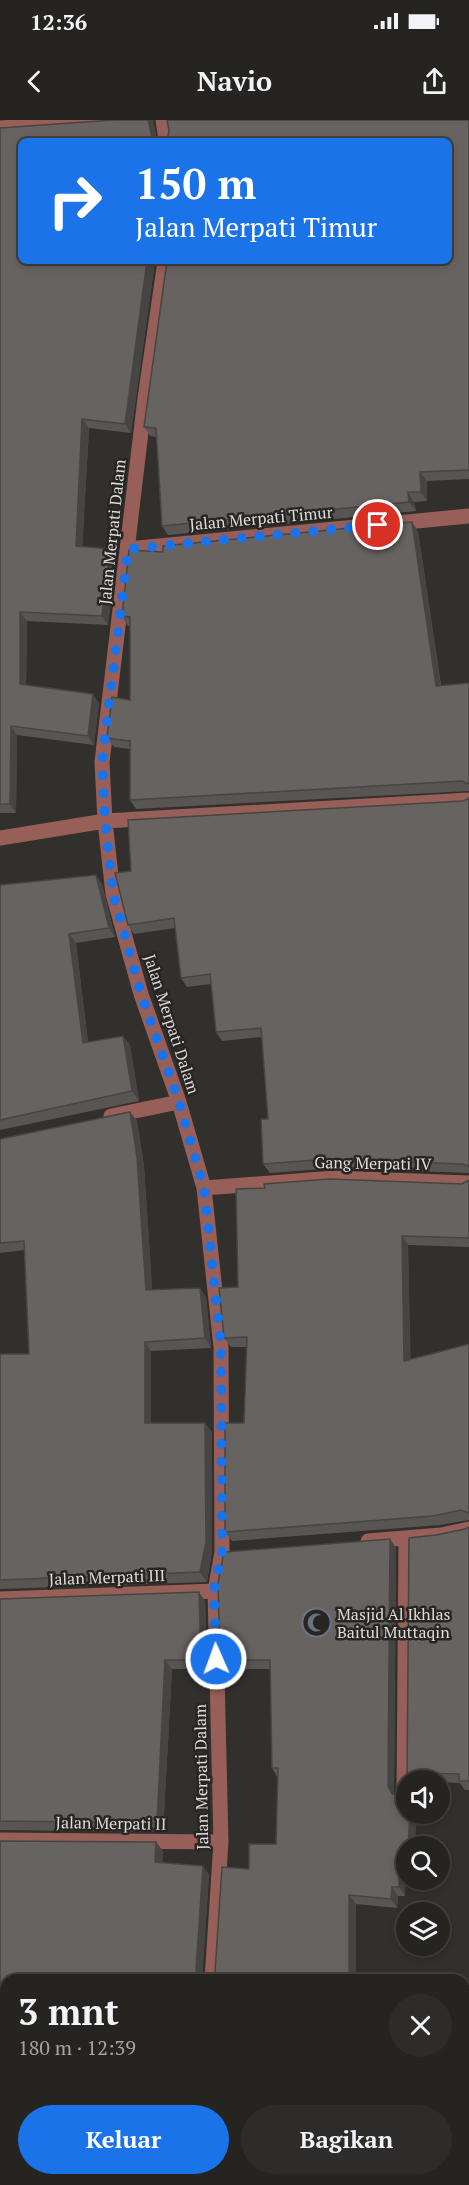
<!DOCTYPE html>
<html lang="id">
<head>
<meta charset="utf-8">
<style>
  body { margin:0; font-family:"PT Serif",serif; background:#2e2c2a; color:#f1f3f6; height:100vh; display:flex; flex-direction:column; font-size:22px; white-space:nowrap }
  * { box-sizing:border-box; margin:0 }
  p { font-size:20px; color:#a4a4a5 }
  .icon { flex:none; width:33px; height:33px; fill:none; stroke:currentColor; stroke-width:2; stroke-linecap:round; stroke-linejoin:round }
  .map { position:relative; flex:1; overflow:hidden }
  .panel { position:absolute; left:0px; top:1854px; width:470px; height:212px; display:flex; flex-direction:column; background:#262421; border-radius:18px 18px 0 0; box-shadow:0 3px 9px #0003,0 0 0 2px #42413f }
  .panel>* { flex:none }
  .hud { position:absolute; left:18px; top:18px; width:434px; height:126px; border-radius:9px; box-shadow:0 3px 9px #0003,0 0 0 2px #42413f; background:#1a73e8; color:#fff; overflow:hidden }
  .fabs { position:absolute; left:396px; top:1650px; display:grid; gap:12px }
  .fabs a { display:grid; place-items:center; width:54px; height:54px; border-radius:50%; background:#262421; box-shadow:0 3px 9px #0003,0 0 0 2px #42413f; font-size:30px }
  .pin { position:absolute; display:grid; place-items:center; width:51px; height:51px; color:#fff; margin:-26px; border:3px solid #fff; border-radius:50%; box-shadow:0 2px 6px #0007 }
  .me { position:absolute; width:66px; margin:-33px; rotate:358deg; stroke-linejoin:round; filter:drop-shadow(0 0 4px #0008) }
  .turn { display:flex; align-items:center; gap:21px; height:126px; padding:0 18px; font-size:27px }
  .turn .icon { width:78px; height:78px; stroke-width:2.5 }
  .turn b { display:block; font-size:42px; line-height:51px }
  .round { display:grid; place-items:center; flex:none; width:63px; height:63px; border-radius:32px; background:#2e2c2a }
  .summary { display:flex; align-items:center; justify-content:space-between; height:102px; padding:0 18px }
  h1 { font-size:36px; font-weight:800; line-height:45px }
  .button { display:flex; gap:12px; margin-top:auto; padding:12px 18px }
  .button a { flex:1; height:69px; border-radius:36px; background:#1a73e8; color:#fff; font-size:24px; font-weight:800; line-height:69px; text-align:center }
  .button a+a { background:#2e2c2a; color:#f1f3f6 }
  .status { display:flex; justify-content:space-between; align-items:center; height:42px; padding:0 30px; background:#262421; direction:ltr }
  .status svg { height:16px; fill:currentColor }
  header { display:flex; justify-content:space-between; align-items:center; height:78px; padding:0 18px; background:#262421; font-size:27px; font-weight:800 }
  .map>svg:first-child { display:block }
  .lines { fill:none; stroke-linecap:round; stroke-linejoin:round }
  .minor { stroke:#975f58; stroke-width:15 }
  .wall { fill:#585553 }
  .shaded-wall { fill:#474543 }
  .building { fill:#666360; stroke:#474543; stroke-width:1.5 }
  .route { stroke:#1a73e8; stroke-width:10; stroke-dasharray:0 18 }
  .labels { text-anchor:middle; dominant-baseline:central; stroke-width:5; stroke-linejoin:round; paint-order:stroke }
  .street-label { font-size:16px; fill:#dedddb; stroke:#282623 }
  .poi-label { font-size:16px; fill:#dedddb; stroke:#282623; text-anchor:start }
</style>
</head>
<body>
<div class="status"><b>12:36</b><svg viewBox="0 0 49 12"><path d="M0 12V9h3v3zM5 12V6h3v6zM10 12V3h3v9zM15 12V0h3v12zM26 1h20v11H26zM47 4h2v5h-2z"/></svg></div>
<header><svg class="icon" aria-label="back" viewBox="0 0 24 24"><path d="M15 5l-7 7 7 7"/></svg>Navio<svg class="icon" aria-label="share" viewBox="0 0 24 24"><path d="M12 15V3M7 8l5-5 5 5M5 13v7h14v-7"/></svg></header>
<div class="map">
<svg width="469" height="2065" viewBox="0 0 469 2065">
  <rect width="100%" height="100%" fill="#32302c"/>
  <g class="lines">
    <!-- minor -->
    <path class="minor" d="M163 0 166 21
      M0 8 118 0
      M165 141 145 278 102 642 105 701 113 774 141 874 179 982 204 1068 221 1227 222 1432 215 1471 221 1722 212 1860
      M128 429 469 396
      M0 718 105 701 469 680
      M111 996 179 982
      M204 1068 335 1058 469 1063
      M368 1421 441 1415 469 1409
      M0 1479 215 1471
      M404 1675 406 1418
      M0 1720 221 1722
      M0 1960 6 1961
      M204 2060 205 2065"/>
  </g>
  <!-- wall -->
  <path class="wall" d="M113 0H154L153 1 157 20 21 141H155L131 313 89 308 82 427 110 429 116 438 108 505 27 501 26 565 99 583 94 625 17 615 16 693H0V8Z
    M469 0V359L427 361V381L414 382 416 391 168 415 162 406 157 317 150 316 144 307Z
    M418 411 441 565 469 563V671L136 689 130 680V629L114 627 107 618 130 580V506H128L122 496 163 432Z
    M469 677V1053L335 1048 270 1053 263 1044 268 999 262 917 222 921 216 912 211 864 187 867 181 858 175 808 134 814 128 805 131 751 463 681 468 679Z
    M102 764 115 817 76 823 88 922 123 916 130 925 139 981 0 1010V765Z
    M130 992 137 1001 144 1046 152 1170 206 1177 211 1228 151 1231V1303L212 1312V1431L207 1462 0 1469V1234H29L25 1130 0 1133V1019Z
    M469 1060V1127L408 1125 410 1239 469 1224V1400L440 1405 232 1421 225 1412 244 1303 247 1227H231L224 1218 238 1167Z
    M469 1407V1670H465L460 1663 440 1662V1660H407L436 1415 465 1409Z
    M390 1419 396 1428 394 1674 406 1726 405 1776H398L397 1788 356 1784 213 1857 249 1749 276 1724 278 1658 272 1648 271 1549H227L220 1540Z
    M0 1479 205 1481 207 1549H172L163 1712 0 1710Z
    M0 1721 163 1731 162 1743 203 1746 209 1755 202 1859 6 1860V1951H0Z
    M6 2060H195V2065H0Z
    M210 2060H403V2061L268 2060V2065H214Z"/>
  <!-- shaded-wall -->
  <path class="shaded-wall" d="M148 0H154L153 1 157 21 152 17Z
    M147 141H155L131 313 125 304Z
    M82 299 89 308 82 435 76 426Z
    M420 352 427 361V381L421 372Z
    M408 372 414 382 416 391 409 382Z
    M412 402 418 411 442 575 436 566Z
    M110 429 116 438 108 505 102 496Z
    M20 492 27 501 26 573 20 564Z
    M93 574 99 583 94 625 88 616Z
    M11 606 17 615 16 693 10 684Z
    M96 755 102 764 115 817 109 808Z
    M69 814 76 823 89 932 83 923Z
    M123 916 130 925 139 981 132 971Z
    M130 992 137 1001 144 1046 153 1179 146 1170Z
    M402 1116 408 1125 411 1250 404 1241Z
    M200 1168 206 1177 211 1228 205 1218Z
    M145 1222 151 1231V1312L145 1303Z
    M205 1303 212 1312V1431L207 1462 200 1452Z
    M390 1419 396 1428 394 1675 392 1674 388 1666Z
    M199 1472 205 1481 207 1549 201 1540Z
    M165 1540 172 1549 163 1712 157 1703Z
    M413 1653 418 1660H412Z
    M410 1694H417L415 1726H408Z
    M156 1722 163 1731 162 1751 155 1742Z
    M399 1729 406 1738 405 1776 399 1767Z
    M203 1746 209 1755 202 1859 201 1860 196 1850Z
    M392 1767 398 1776 397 1788 391 1779Z
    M349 1775 356 1784V1860H349Z
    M183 2060H185L189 2065H183Z
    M191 2060H195V2065Z
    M264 2060H268V2065Z"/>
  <!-- building -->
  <path class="building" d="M113 0H148L152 17 159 21H21V141H147L125 304 82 299 76 426 110 429 102 496 20 492V564L93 574 88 616 11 606 10 684H0V8Z
    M167 0H469V350L420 352 421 372H408L409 382 162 406 156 308 144 307 167 141H448V21H161L168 16 169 10Z
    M412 402 436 566 469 563V664L462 661 130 680V621L107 618 112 577 130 580V497L122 496 129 430 163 432V426Z
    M469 677V1047L468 1046 463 1044 329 1039 263 1044 261 999H268L261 908 216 912 210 854 181 858 174 798 128 805 115 753 131 751 128 700 463 681 468 679Z
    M96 755 109 808 69 814 83 923 123 916 132 971 0 1000V765Z
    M130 992 137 1037 146 1170 200 1168 205 1218 145 1222V1303H205L206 1422 200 1452 0 1460V1234H29L24 1121 0 1123V1019Z
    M329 1059 462 1064 469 1060V1118L402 1116 404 1241 469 1224V1393L461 1390 433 1396 225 1412V1303H244L247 1217 224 1218 219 1168 238 1167 236 1069 265 1068 264 1064Z
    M469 1407V1661H459V1654L413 1653 412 1660H407L409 1418 436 1415 465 1409Z
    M390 1419 388 1666 392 1674 398 1676 406 1671V1669V1694H410L408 1726H406V1729H399V1767H392L391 1779 349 1775V1860H207L213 1857 215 1852 222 1747 249 1749V1724H276L278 1648H272L270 1540H220L218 1463 224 1432Z
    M199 1472 201 1540H165L157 1703 0 1701V1479Z
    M0 1721 156 1722 155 1742 203 1746 196 1850 200 1859 204 1860H6V1945L0 1942Z
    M467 1870H469V1926Z
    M6 1958V2060H183V2065H0V1961H4Z"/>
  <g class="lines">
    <!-- route -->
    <path class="route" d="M216 1539 214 1470 222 1432 221 1227 204 1068 179 982 141 874 119 794 113 774 105 701 102 642 128 429 378 405"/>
  </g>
  <!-- icons -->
  <defs>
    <symbol id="mosque-ring" viewBox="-11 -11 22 22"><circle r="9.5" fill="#282623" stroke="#6b7280" stroke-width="1.5"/><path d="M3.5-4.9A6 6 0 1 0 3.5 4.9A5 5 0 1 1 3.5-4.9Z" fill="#6b7280"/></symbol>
  </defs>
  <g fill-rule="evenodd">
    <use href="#mosque-ring" x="300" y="1486" width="33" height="33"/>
  </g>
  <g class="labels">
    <!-- street labels -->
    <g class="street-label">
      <text transform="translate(261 398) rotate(-5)">Jalan Merpati Timur</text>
      <text transform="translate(112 412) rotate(-84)">Jalan Merpati Dalam</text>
      <text transform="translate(172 904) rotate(72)">Jalan Merpati Dalam</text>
      <text transform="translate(373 1043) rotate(1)">Gang Merpati IV</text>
      <text transform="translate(107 1457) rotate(-2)">Jalan Merpati III</text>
      <text transform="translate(201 1657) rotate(-91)">Jalan Merpati Dalam</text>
      <text transform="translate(111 1703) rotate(1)">Jalan Merpati II</text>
    </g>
    <!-- poi labels -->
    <g class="poi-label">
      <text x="337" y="1494">Masjid Al Ikhlas<tspan x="337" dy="18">Baitul Muttaqin</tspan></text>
    </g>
  </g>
</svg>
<div class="fabs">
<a><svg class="icon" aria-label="sound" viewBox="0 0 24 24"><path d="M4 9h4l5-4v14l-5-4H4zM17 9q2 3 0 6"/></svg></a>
<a><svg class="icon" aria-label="search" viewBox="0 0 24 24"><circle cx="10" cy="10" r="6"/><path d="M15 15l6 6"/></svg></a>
<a><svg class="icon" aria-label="layers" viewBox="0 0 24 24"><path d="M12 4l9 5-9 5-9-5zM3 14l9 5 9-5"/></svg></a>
</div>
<div class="pin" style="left:378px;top:405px;background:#d93025"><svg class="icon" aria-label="arrive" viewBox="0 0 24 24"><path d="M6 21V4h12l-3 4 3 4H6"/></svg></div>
<svg class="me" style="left:216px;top:1539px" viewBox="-20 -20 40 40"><circle r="17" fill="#1a73e8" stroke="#fff" stroke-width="3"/><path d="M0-11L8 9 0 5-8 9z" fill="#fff"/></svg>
<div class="hud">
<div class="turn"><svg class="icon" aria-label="right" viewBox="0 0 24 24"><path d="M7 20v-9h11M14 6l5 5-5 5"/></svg><div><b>150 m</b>Jalan Merpati Timur</div></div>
</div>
<section class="panel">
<div class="summary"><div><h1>3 mnt</h1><p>180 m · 12:39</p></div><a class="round"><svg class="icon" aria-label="close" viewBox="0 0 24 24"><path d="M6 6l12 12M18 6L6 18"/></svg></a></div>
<div class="button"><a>Keluar</a><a>Bagikan</a></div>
</section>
</div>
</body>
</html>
